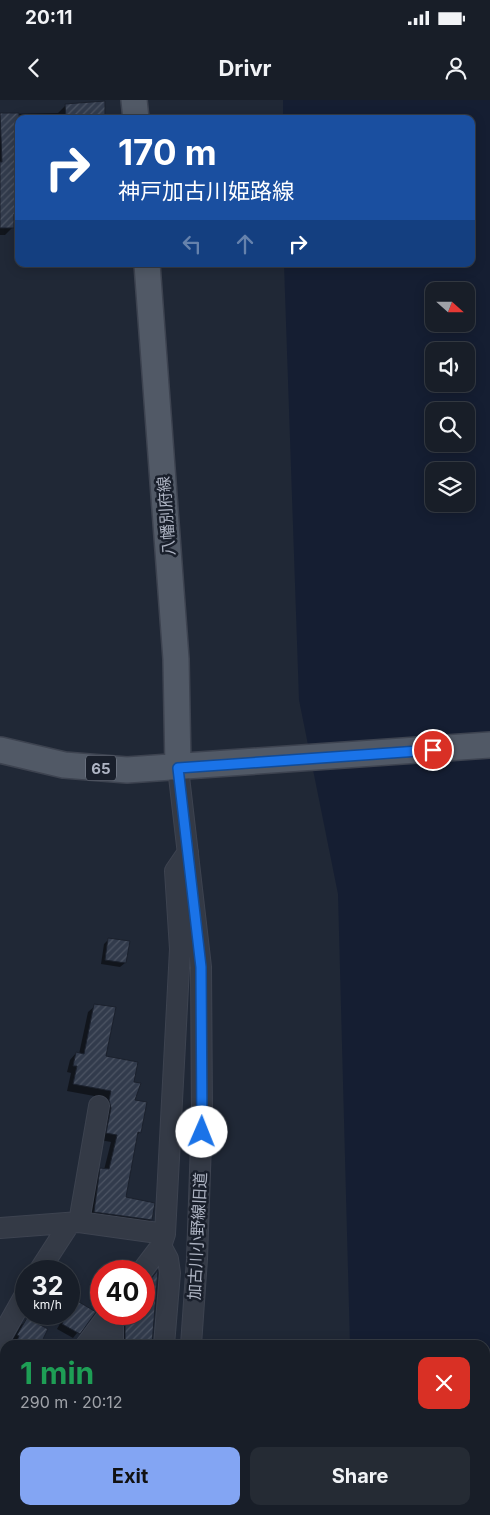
<!DOCTYPE html>
<html lang="en">
<head>
<meta charset="utf-8">
<style>
  body { margin:0; font-family:Inter,"Noto Sans JP",sans-serif; background:#252b34; color:#f1f3f6; height:100vh; display:flex; flex-direction:column; font-size:19px; white-space:nowrap }
  * { box-sizing:border-box; margin:0 }
  p { font-size:16px; color:#9fa2a8 }
  .icon { flex:none; width:28px; height:28px; fill:none; stroke:currentColor; stroke-width:2; stroke-linecap:round; stroke-linejoin:round }
  .map { position:relative; flex:1; overflow:hidden }
  .side { position:absolute; left:0px; top:1240px; width:490px; height:175px; display:flex; flex-direction:column; background:#181e28; border-radius:15px 15px 0 0; box-shadow:0 2px 12px #0003,0 0 0 1px #363c45 }
  .side>* { flex:none }
  .hud { position:absolute; left:15px; top:15px; width:460px; height:152px; border-radius:10px; box-shadow:0 2px 12px #0003,0 0 0 1px #363c45; background:#1a4fa0; color:#fff; overflow:hidden }
  .needle { width:32px; rotate:111deg }
  .tools { position:absolute; left:425px; top:182px; display:grid; gap:10px }
  .tools a { display:grid; place-items:center; width:50px; height:50px; border-radius:10px; background:#181e28; box-shadow:0 2px 12px #0003,0 0 0 1px #363c45; font-size:25px }
  .speed { position:absolute; left:15px; top:1160px; display:flex; gap:10px; font-size:25px; font-weight:700; text-align:center }
  .speed>* { display:grid; place-content:center; width:65px; height:65px; border-radius:50%; background:#181e28; box-shadow:0 2px 12px #0003,0 0 0 1px #363c45; line-height:1 }
  .speed small { font-size:12px; font-weight:400 }
  .speed .limit { border:8px solid #d22; background:#fff; color:#111 }
  .pin { position:absolute; display:grid; place-items:center; width:42px; height:42px; color:#fff; margin:-21px; border:2px solid #fff; border-radius:50%; box-shadow:0 1px 5px #0007 }
  .me { position:absolute; width:55px; margin:-28px; rotate:1deg; stroke-linejoin:round; filter:drop-shadow(0 0 4px #0008) }
  .turn { display:flex; align-items:center; gap:18px; height:105px; padding:0 20px; font-size:22px }
  .turn .icon { width:65px; height:65px; stroke-width:2.5 }
  .turn b { display:block; font-size:35px; line-height:42px }
  .lanes { display:flex; align-items:center; height:48px; padding:0 20px; background:#0003; justify-content:center; gap:25px; direction:ltr }
  .lanes .off { opacity:.35 }
  .round { display:grid; place-items:center; flex:none; width:52px; height:52px; border-radius:10px; background:#252b34 }
  .overview { display:flex; align-items:center; justify-content:space-between; height:85px; padding:0 20px }
  h1 { font-size:30px; font-weight:700; line-height:38px; color:#1e9e55 }
  .primary-button { display:flex; gap:10px; margin-top:auto; padding:10px 20px }
  .primary-button a { flex:1; height:58px; border-radius:10px; background:#83a5f3; color:#111; font-size:20px; font-weight:700; line-height:58px; text-align:center }
  .primary-button a+a { background:#252b34; color:#f1f3f6 }
  .status { display:flex; justify-content:space-between; align-items:center; height:35px; padding:0 25px; background:#181e28; direction:ltr }
  .status svg { height:14px; fill:currentColor }
  header { display:flex; justify-content:space-between; align-items:center; height:65px; padding:0 20px; background:#181e28; font-size:22px; font-weight:700 }
  .map>svg:first-child { display:block }
  .water { fill:#151e32; fill-rule:evenodd }
  .shadow { fill:#0007 }
  .building { fill:url(#building-hatch); stroke:#1b212d }
  .lines { fill:none; stroke-linecap:round; stroke-linejoin:round }
  .minor-casing { stroke:#3d4350; stroke-width:22 }
  .major-casing { stroke:#3d4350; stroke-width:28 }
  .minor { stroke:#343a46; stroke-width:20 }
  .major { stroke:#515966; stroke-width:25 }
  .route-casing { stroke:#114b97; stroke-width:12 }
  .route { stroke:#1a73e8; stroke-width:9 }
  .labels { text-anchor:middle; dominant-baseline:central; stroke-width:5; stroke-linejoin:round; paint-order:stroke }
  .shield { fill:#191f2b; stroke:#818795; stroke-width:1 }
  .shield-label { font-size:15px; font-weight:bold; fill:#aeb4c3 }
  .street-label { font-size:16px; fill:#aeb4c3; stroke:#191f2b }
</style>
</head>
<body>
<div class="status"><b>20:11</b><svg viewBox="0 0 49 12"><path d="M0 12V9h3v3zM5 12V6h3v6zM10 12V3h3v9zM15 12V0h3v12zM26 1h20v11H26zM47 4h2v5h-2z"/></svg></div>
<header><svg class="icon" aria-label="back" viewBox="0 0 24 24"><path d="M15 5l-7 7 7 7"/></svg>Drivr<svg class="icon" aria-label="person" viewBox="0 0 24 24"><circle cx="12" cy="8" r="4"/><path d="M4 21q1-7 8-7t8 7"/></svg></header>
<div class="map">
<svg width="490" height="1415" viewBox="0 0 490 1415">
  <defs>
    <pattern id="building-hatch" width="6" height="6" patternUnits="userSpaceOnUse" patternTransform="scale(1.25)"><rect width="6" height="6" fill="#323b4c"/><path d="M-1 1l2-2M0 6l6-6M5 7l2-2" fill="none" stroke="#4d5564"/></pattern>
  </defs>
  <rect width="100%" height="100%" fill="#202836"/>
  <!-- water -->
  <path class="water" d="M283 0H490V1415H351V1410H485V1245H350L338 794 299 600 284 164H471V19H283ZM434 191H466V224H434ZM434 251H466V284H434ZM434 311H466V344H434ZM434 371H466V404H434Z"/>
  <!-- shadow -->
  <path class="shadow" d="M65 6 104 19H19V113L13 119V127L5 135H0V14L58 13Z
    M109 839 128 842 125 863 120 867 101 864 104 844Z
    M95 906 105 957 133 983V1001L140 1032 136 1036 124 1098 151 1120 144 1126 88 1119 94 1076 101 1069 104 1070 111 1042 100 1040 105 998 67 991 71 973 67 972 70 960 76 953 79 954 88 912Z
    M156 1173 151 1245H120V1224L125 1214H144V1183H147Z
    M69 1198 94 1212 73 1238 57 1229 63 1218 57 1214H69Z
    M27 1220 38 1245H13L15 1242 12 1241 21 1225Z
    M5 1262V1340L0 1345V1272Z
    M0 1371 5 1372 4 1393 0 1391Z"/>
  <!-- building -->
  <path class="building" d="M105 1V19H66L65 4Z
    M0 13H19V113L14 114V128H0V62H2Z
    M108 838 130 841 126 863 105 860Z
    M94 904 116 907 106 956 138 962 134 982 141 983 135 1000 147 1002 141 1033 138 1032 126 1097 155 1103 152 1120 94 1112 100 1068 109 1069 117 1035 106 1033 111 1008 109 1000 111 991 73 984 77 966H73L76 952 84 954Z
    M158 1170 152 1245H125V1218L126 1214H144V1182L151 1179Z
    M69 1196 96 1212 80 1234 62 1224 67 1214H69Z
    M27 1218 48 1229 40 1245H15L19 1236 17 1235Z"/>
  <g class="lines">
    <defs>
      <path id="minor" d="M178 668 201 867 202 1013 197 1159 191 1245
        M79 1122 99 1006
        M0 1128 79 1122 165 1134
        M39 1171 70 1123
        M142 1171 161 1146
        M0 1239 26 1193
        M86 1245 109 1214
        M113 1245V1214
        M164 1245 170 1173 168 1159 161 1146 165 1134 180 849 175 771 188 752
        M0 1359 5 1352
        M145 1415 146 1410
        M174 1415 175 1410"/>
      <path id="major" d="M134 0 136 19
        M147 164 176 559 178 668
        M0 650 64 665 127 670 490 645"/>
    </defs>
    <!-- minor casing -->
    <use href="#minor" class="minor-casing"/>
    <!-- major casing -->
    <use href="#major" class="major-casing"/>
    <!-- minor -->
    <use href="#minor" class="minor"/>
    <!-- major -->
    <use href="#major" class="major"/>
  </g>
  <g class="lines">
    <defs>
      <path id="route" d="M202 1032 201 867 178 668 433 650"/>
    </defs>
    <!-- route casing -->
    <use href="#route" class="route-casing"/>
    <!-- route -->
    <use href="#route" class="route"/>
  </g>
  <g class="labels">
    <!-- shield labels -->
    <rect class="shield" x="86" y="655.5" width="30" height="25" rx="4"/>
    <g class="shield-label">
      <text x="101" y="668">65</text>
    </g>
    <!-- street labels -->
    <g class="street-label">
      <text transform="translate(166 416) rotate(-94)">八幡別府線</text>
      <text transform="translate(197 1136) rotate(-87)">加古川小野線旧道</text>
    </g>
  </g>
</svg>
<div class="tools">
<a><svg class="needle" viewBox="-14 -14 28 28"><path d="M0-13l5 13h-10z" fill="#e53935"/><path d="M0 13l5-13h-10z" fill="#9fa2a8"/></svg></a>
<a><svg class="icon" aria-label="sound" viewBox="0 0 24 24"><path d="M4 9h4l5-4v14l-5-4H4zM17 9q2 3 0 6"/></svg></a>
<a><svg class="icon" aria-label="search" viewBox="0 0 24 24"><circle cx="10" cy="10" r="6"/><path d="M15 15l6 6"/></svg></a>
<a><svg class="icon" aria-label="layers" viewBox="0 0 24 24"><path d="M12 4l9 5-9 5-9-5zM3 14l9 5 9-5"/></svg></a>
</div>
<div class="speed"><div>32<small>km/h</small></div><div class="limit">40</div></div>
<div class="pin" style="left:433px;top:650px;background:#d93025"><svg class="icon" aria-label="arrive" viewBox="0 0 24 24"><path d="M6 21V4h12l-3 4 3 4H6"/></svg></div>
<svg class="me" style="left:202px;top:1032px" viewBox="-20 -20 40 40"><circle r="19" fill="#fff"/><path d="M0-13L10 11 0 6-10 11z" fill="#1a73e8"/></svg>
<div class="hud">
<div class="turn"><svg class="icon" aria-label="right" viewBox="0 0 24 24"><path d="M7 20v-9h11M14 6l5 5-5 5"/></svg><div><b>170 m</b>神戸加古川姫路線</div></div>
<div class="lanes"><svg class="icon off" aria-label="left" viewBox="0 0 24 24"><path d="M17 20v-9H6M10 6l-5 5 5 5"/></svg><svg class="icon off" aria-label="ahead" viewBox="0 0 24 24"><path d="M12 20V5M6 11l6-6 6 6"/></svg><svg class="icon" aria-label="right" viewBox="0 0 24 24"><path d="M7 20v-9h11M14 6l5 5-5 5"/></svg></div>
</div>
<section class="side">
<div class="overview"><div><h1>1 min</h1><p>290 m · 20:12</p></div><a class="round" style="background:#d93025;color:#fff"><svg class="icon" aria-label="close" viewBox="0 0 24 24"><path d="M6 6l12 12M18 6L6 18"/></svg></a></div>
<div class="primary-button"><a>Exit</a><a>Share</a></div>
</section>
</div>
</body>
</html>
